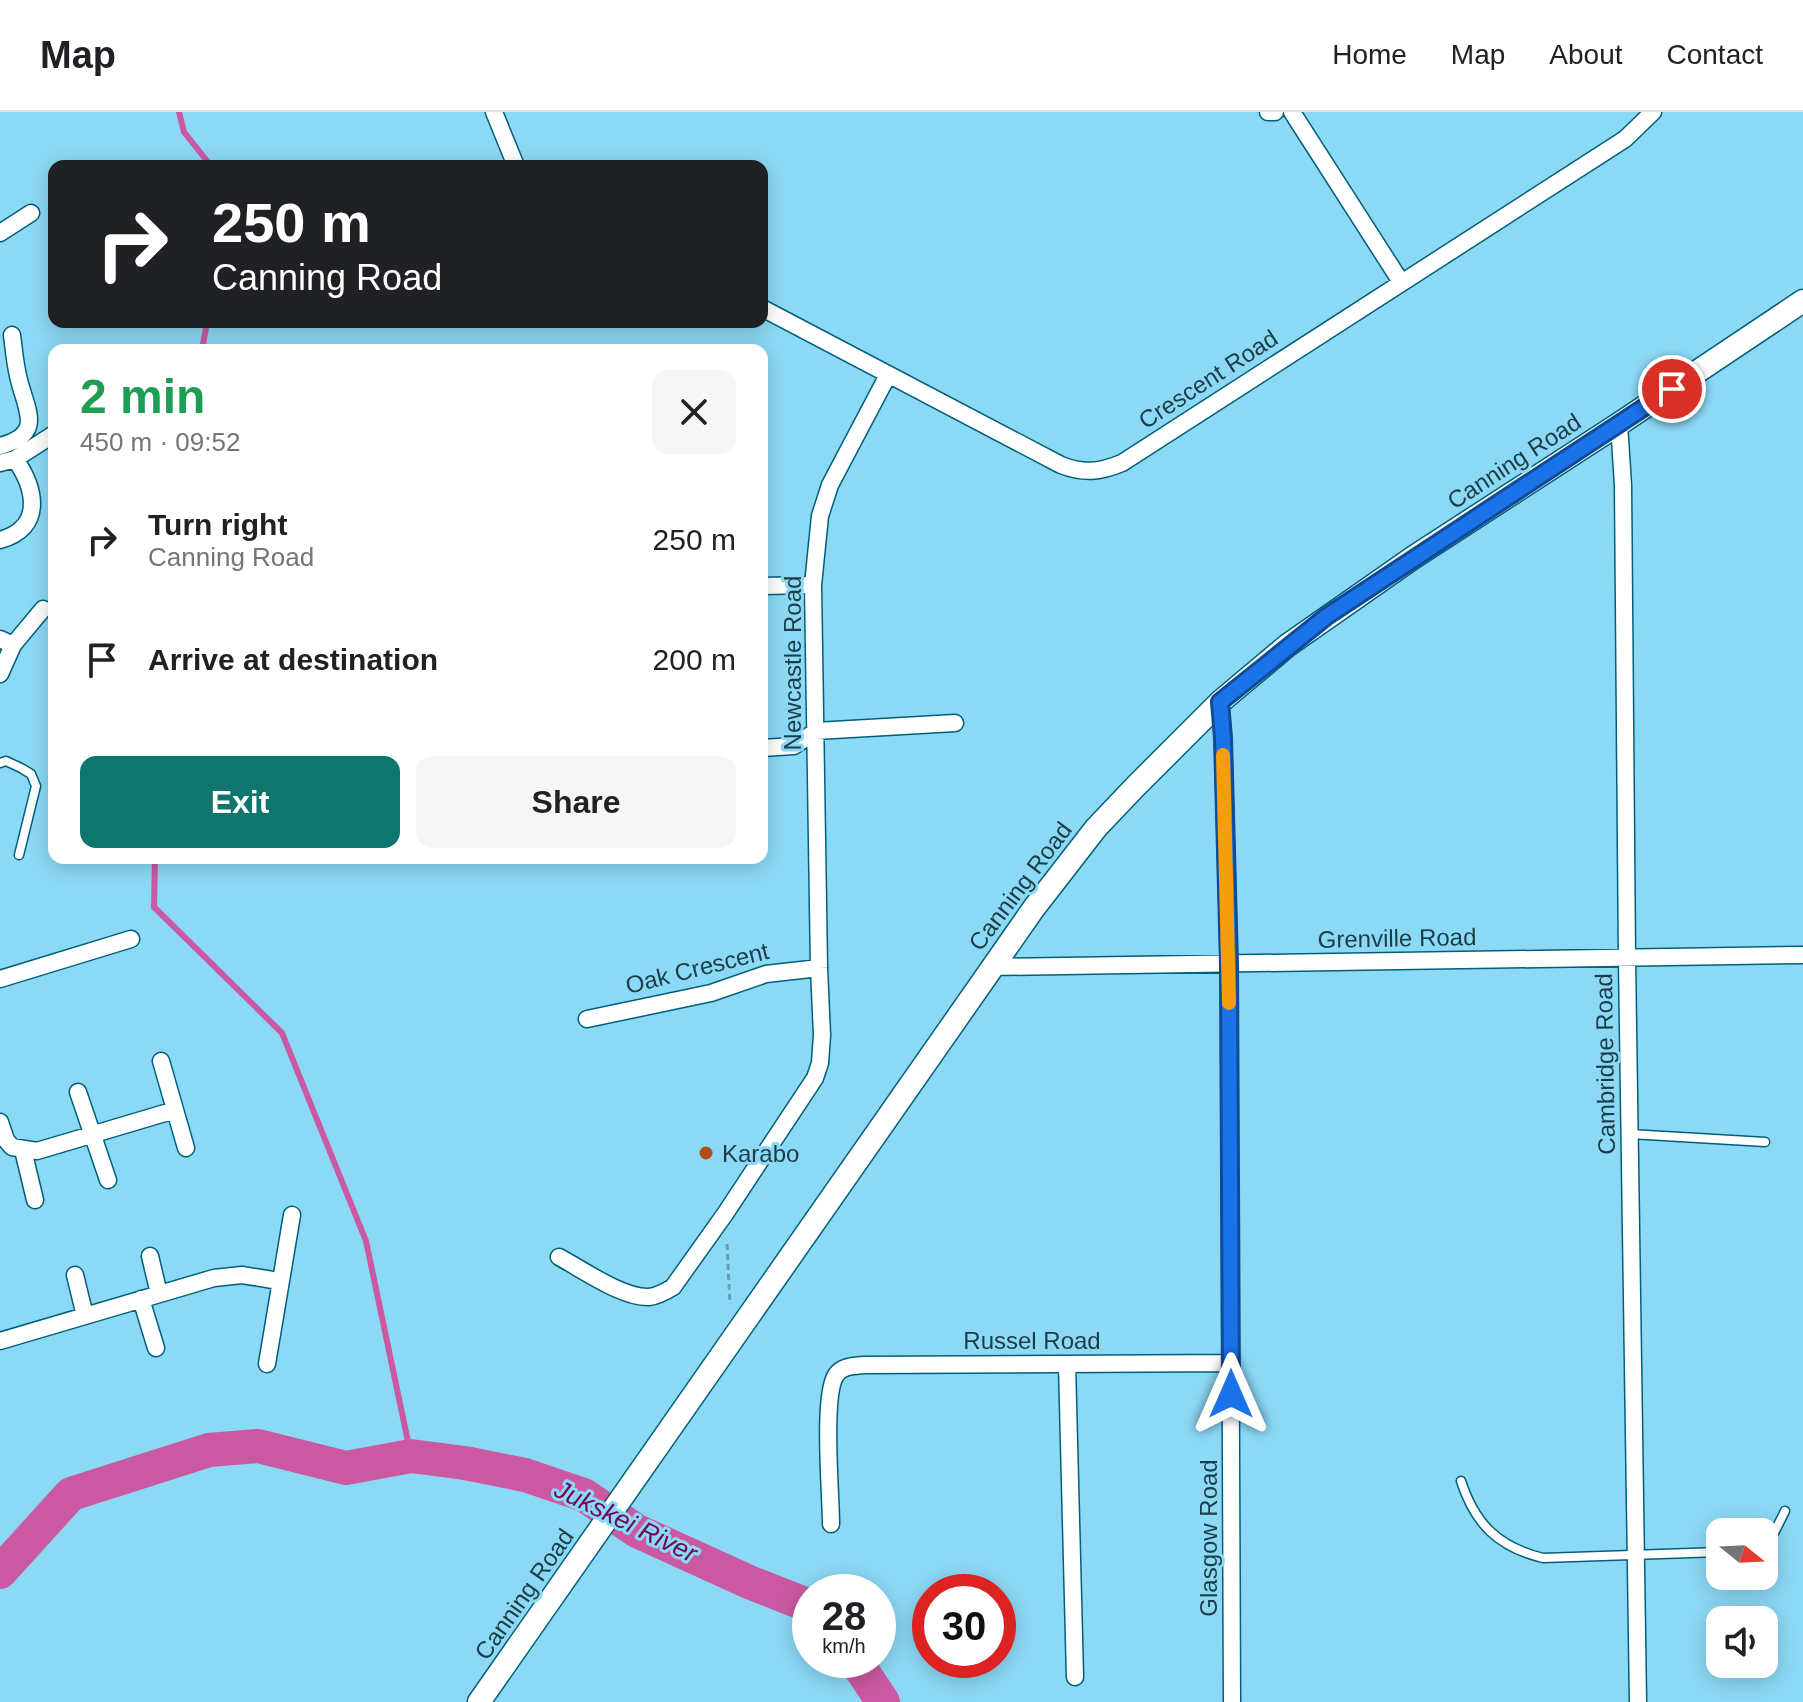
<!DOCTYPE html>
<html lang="en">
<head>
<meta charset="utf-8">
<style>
  body { margin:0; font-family:Helvetica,sans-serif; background:#f6f6f6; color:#202124; height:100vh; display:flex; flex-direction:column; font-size:30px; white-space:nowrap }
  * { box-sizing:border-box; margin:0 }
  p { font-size:26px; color:#757577 }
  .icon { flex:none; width:44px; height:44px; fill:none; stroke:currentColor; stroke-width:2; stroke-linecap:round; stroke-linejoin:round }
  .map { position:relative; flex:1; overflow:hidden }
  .drawer { position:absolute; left:48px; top:232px; width:720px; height:520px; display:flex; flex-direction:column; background:#fff; border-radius:16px; box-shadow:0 4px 20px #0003 }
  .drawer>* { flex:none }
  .banner { position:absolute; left:48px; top:48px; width:720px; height:168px; border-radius:16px; box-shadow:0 4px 20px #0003; background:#202124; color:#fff; overflow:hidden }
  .needle { width:52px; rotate:108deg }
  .fabs { position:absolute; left:1706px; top:1406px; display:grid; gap:16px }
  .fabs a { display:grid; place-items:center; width:72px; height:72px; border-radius:16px; background:#fff; box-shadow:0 4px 20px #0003; font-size:40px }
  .speed { position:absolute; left:792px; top:1462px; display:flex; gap:16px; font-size:40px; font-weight:700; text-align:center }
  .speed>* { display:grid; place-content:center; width:104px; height:104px; border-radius:50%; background:#fff; box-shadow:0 4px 20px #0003; line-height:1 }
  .speed small { font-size:20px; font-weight:400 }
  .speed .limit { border:12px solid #d22; background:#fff; color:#111 }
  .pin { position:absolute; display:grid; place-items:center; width:68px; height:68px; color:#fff; margin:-34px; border:4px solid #fff; border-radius:50%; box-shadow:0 2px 8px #0007 }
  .me { position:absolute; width:88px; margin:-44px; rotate:0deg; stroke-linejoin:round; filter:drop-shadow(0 0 6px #0008) }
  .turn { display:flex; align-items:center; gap:28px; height:168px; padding:0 32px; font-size:36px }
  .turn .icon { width:104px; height:104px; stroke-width:2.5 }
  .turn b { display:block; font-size:56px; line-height:68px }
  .round { display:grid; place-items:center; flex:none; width:84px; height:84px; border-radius:16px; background:#f6f6f6 }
  .head { display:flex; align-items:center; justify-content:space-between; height:136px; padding:0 32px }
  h1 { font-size:48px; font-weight:700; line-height:60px; color:#1e9e55 }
  .button { display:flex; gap:16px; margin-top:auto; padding:16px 32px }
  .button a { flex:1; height:92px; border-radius:16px; background:#0f766e; color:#fff; font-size:32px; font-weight:700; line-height:92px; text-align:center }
  .button a+a { background:#f6f6f6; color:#202124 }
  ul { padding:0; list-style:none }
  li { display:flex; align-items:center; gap:24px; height:120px; padding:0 32px }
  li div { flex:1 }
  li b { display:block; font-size:30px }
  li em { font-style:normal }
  header { display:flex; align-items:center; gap:48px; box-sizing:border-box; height:112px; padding:0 40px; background:#fff; border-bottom:2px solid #e0e0e0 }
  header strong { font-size:38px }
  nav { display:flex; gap:44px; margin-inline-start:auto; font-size:28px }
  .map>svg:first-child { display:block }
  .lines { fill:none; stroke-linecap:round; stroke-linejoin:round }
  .stream { stroke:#cb59a2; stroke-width:6 }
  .river { stroke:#cb59a2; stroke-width:34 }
  .service-casing { stroke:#006079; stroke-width:11 }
  .minor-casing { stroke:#006079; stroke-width:19 }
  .secondary-casing { stroke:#006079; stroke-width:25 }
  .path { stroke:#629eb5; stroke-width:3; stroke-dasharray:6 4; stroke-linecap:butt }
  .service { stroke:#fff; stroke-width:8 }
  .minor { stroke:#fff; stroke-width:16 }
  .secondary { stroke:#fff; stroke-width:22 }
  .route-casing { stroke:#114b97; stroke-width:20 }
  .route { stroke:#1a73e8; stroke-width:14 }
  .slow { stroke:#f59e0b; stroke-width:14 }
  .poi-dot { fill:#b04c19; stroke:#8cd9f6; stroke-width:3 }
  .labels { text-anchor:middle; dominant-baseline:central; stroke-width:6; stroke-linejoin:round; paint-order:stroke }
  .street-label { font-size:24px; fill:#1c3c48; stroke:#8cd9f6 }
  .poi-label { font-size:24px; fill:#1c3c48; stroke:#8cd9f6; text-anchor:start }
  .water-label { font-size:26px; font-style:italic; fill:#740556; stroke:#8cd9f6 }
</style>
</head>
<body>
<header>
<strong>Map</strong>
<nav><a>Home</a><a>Map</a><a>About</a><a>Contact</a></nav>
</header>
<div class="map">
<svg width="1803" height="1590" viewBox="0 0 1803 1590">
  <rect width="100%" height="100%" fill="#8cd9f6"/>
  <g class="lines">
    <!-- stream -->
    <path class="stream" d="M179 0 184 20 211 54
      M202 238 207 210
      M155 746 154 795 282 921 366 1129 411 1344"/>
    <!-- river -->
    <path class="river" d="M0 1460 71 1382 209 1338 258 1334 346 1356 411 1344 465 1351 525 1363 584 1383 637 1419 749 1470 810 1494
      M855 1548 883 1590"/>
    <defs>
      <path id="service" d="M0 651 6 649 21 656 31 662 36 674 19 743
        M1630 1022 1765 1030
        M1461 1369C1475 1412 1498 1435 1543 1446L1720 1440
        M1764 1431 1774 1421 1785 1399"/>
      <path id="minor" d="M494 0 516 54
        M1268 0H1275
        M1292 0 1401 170
        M0 121 31 101
        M762 196 1061 353C1084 362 1100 360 1122 351L1625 27 1653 0
        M1619 312 1623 373 1627 847 1638 1590
        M0 334C44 322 27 300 19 268 15 253 14 238 12 223
        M0 351 15 347 54 322
        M0 428C44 416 36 377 15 347
        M762 474 813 473
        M0 527 13 533 0 562
        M13 533 43 497
        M1220 590 1223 626 1229 853 1232 1590
        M762 636 794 634 816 619 955 611
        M992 855 1803 843
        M0 867 131 827
        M587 907 711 881 766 862 819 856
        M161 949 186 1036
        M78 980 108 1068
        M0 1010 6 1028 12 1035 37 1039 175 998
        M23 1038 35 1088
        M150 1144 159 1182
        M559 1145C582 1157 622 1186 649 1185 658 1184 665 1180 673 1175L725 1102 815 966 820 951 822 923 819 856 813 473 820 404 830 373 888 263
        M75 1163 85 1204
        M141 1187 156 1236
        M0 1229 214 1166 242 1163 279 1169
        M267 1252 292 1103
        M1067 1252 1075 1565
        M831 1412C831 1383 822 1283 836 1263 842 1254 854 1254 864 1253L1231 1251"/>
      <path id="secondary" d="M479 1590 1034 796 1096 716 1135 675 1220 590 1288 533 1414 445 1619 312 1803 189"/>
    </defs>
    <!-- service casing -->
    <use href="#service" class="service-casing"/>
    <!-- minor casing -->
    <use href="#minor" class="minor-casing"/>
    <!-- secondary casing -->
    <use href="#secondary" class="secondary-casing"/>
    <!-- path -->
    <path class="path" d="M727 1132 730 1192"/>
    <!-- service -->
    <use href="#service" class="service"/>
    <!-- minor -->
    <use href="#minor" class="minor"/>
    <!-- secondary -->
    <use href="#secondary" class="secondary"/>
  </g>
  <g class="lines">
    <defs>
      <path id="route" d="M1231 1282 1229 853 1223 626 1220 590 1327 504 1672 277"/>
    </defs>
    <!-- route casing -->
    <use href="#route" class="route-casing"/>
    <!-- route -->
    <use href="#route" class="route"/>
    <!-- slow -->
    <path class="slow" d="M1223 643 1229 891"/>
  </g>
  <!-- markers -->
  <circle class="poi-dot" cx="706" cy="1041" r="8"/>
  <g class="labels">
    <!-- street labels -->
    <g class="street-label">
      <text transform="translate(1208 267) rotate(-33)">Crescent Road</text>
      <text transform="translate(1514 349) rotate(-33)">Canning Road</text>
      <text transform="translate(792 551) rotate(-90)">Newcastle Road</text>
      <text transform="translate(1020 774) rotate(-53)">Canning Road</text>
      <text transform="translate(1397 826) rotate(-1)">Grenville Road</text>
      <text transform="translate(697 856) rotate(-14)">Oak Crescent</text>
      <text transform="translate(1605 952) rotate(-91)">Cambridge Road</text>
      <text x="1032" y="1228">Russel Road</text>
      <text transform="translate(1208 1426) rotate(-90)">Glasgow Road</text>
      <text transform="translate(524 1482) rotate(-55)">Canning Road</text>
    </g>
    <!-- poi labels -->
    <g class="poi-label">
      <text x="722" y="1041">Karabo</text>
    </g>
    <!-- water labels -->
    <g class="water-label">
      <text transform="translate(626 1409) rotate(26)">Jukskei River</text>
    </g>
  </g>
</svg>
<div class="fabs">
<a><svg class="needle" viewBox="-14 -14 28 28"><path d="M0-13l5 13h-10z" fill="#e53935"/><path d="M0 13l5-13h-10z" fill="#757577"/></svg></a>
<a><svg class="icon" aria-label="sound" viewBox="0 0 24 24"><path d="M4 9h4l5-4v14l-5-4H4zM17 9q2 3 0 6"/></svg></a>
</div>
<div class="speed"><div>28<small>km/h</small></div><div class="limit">30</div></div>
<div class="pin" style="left:1672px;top:277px;background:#d93025"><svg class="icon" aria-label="arrive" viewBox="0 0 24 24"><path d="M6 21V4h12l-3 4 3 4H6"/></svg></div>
<svg class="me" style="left:1231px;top:1282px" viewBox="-20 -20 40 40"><path d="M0-17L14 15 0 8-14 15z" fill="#1a73e8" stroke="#fff" stroke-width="4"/></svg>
<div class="banner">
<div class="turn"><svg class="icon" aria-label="right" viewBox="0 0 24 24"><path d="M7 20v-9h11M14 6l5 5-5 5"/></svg><div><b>250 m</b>Canning Road</div></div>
</div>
<section class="drawer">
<div class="head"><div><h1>2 min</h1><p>450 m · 09:52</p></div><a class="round"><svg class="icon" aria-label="close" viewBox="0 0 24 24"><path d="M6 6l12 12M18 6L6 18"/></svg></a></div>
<ul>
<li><svg class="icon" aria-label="right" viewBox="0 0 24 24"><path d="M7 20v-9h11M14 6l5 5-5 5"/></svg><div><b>Turn right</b><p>Canning Road</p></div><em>250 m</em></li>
<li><svg class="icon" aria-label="arrive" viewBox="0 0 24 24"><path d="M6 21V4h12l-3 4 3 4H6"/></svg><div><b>Arrive at destination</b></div><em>200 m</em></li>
</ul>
<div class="button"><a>Exit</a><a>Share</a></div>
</section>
</div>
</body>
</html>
